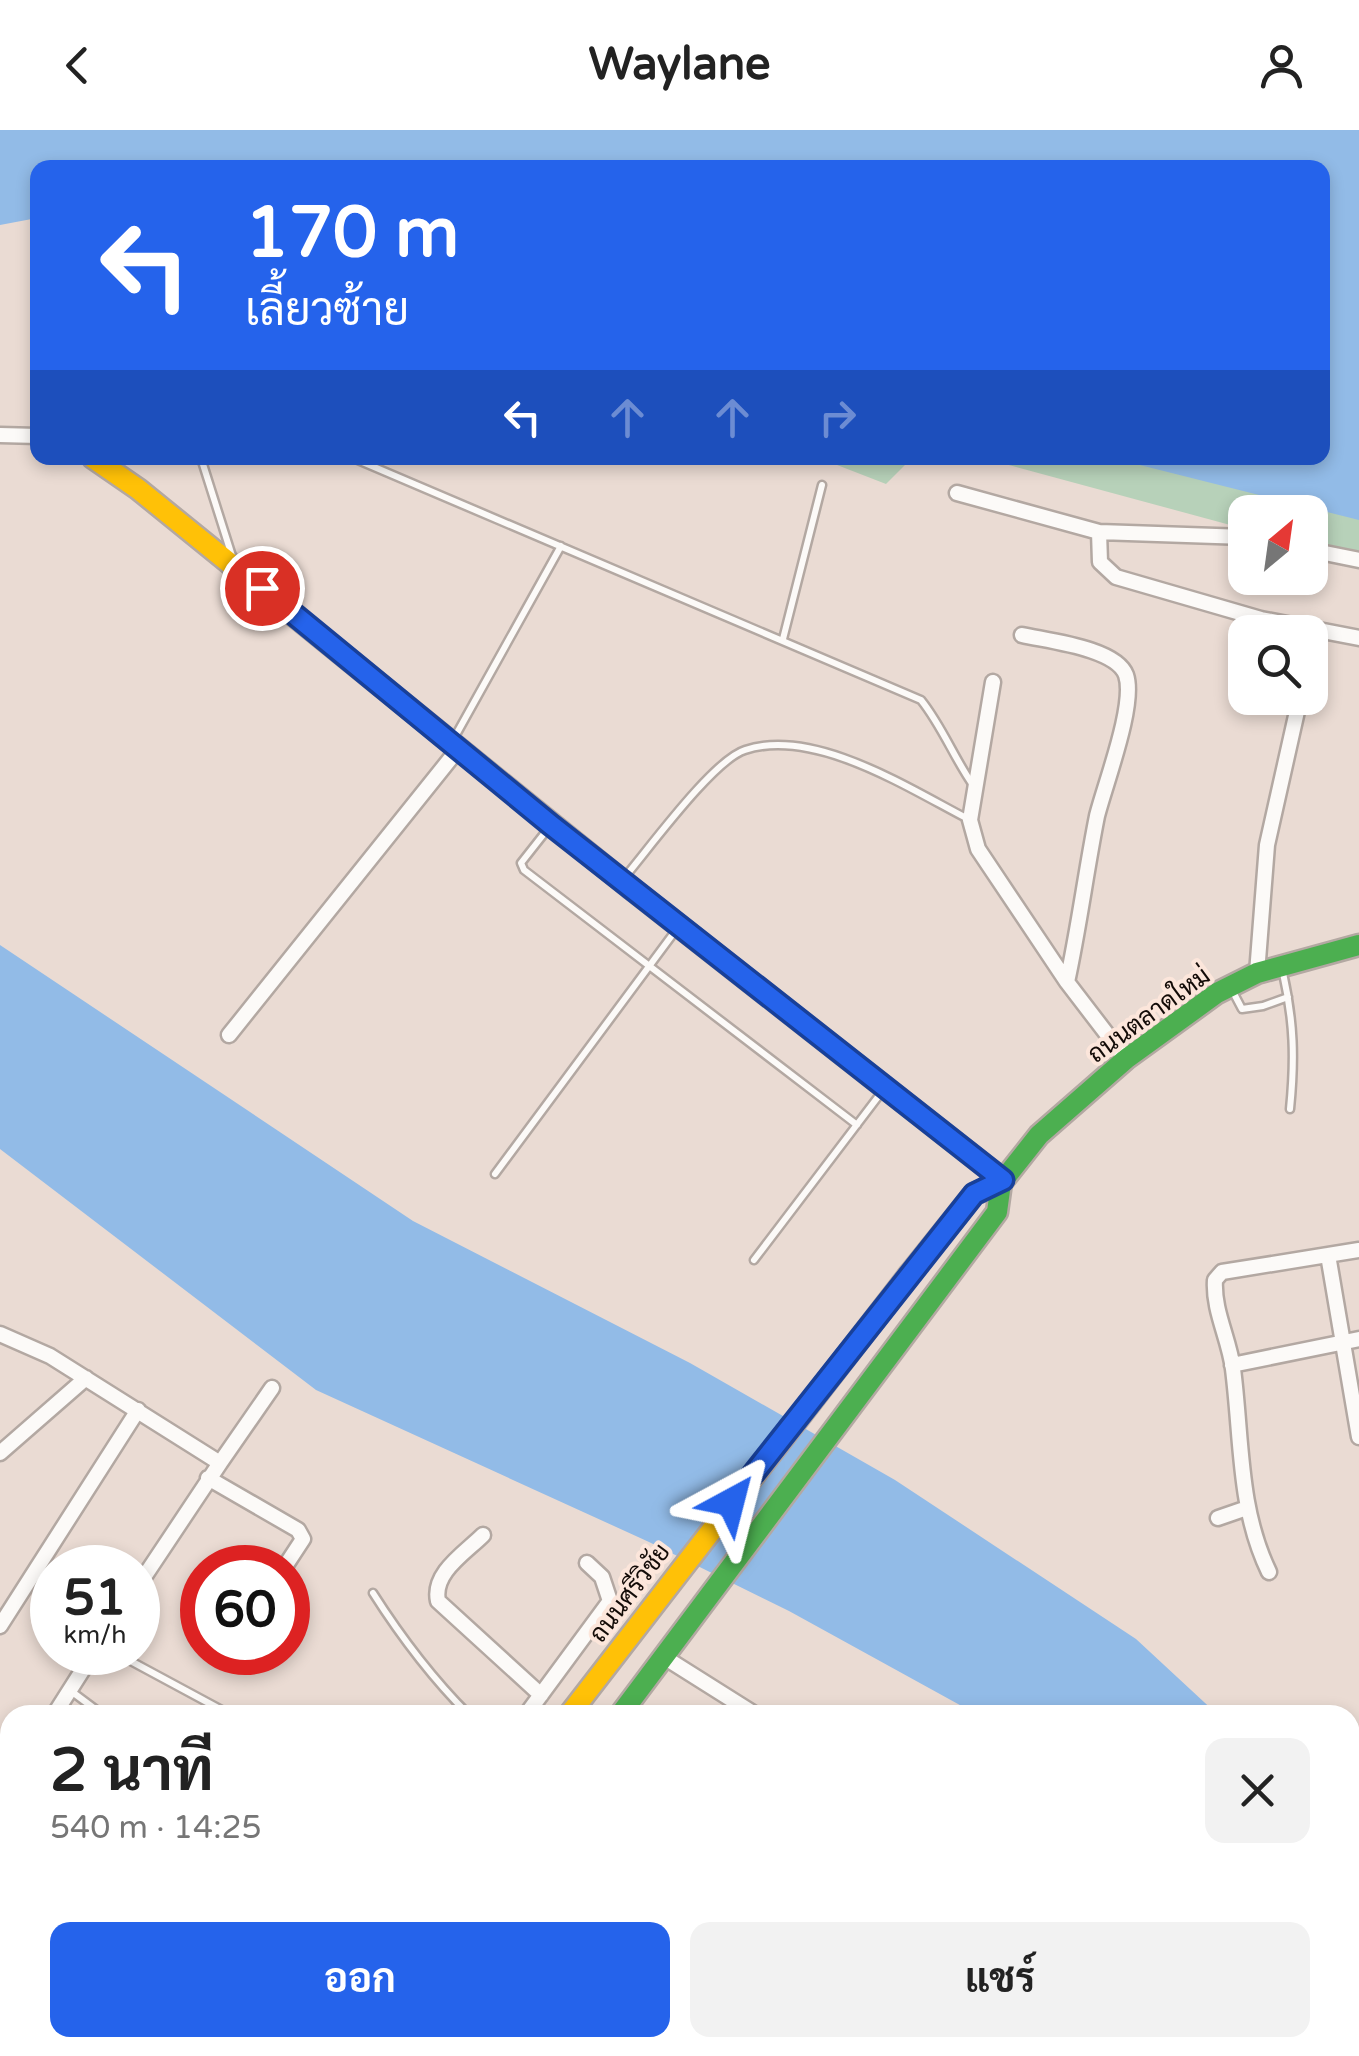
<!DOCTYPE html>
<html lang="th">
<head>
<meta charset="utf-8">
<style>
  body { margin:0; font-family:"Varela Round",Sarabun,sans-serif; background:#f2f2f2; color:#222; height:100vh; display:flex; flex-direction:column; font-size:38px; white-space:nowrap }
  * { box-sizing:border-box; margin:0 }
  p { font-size:32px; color:#767676 }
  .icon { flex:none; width:55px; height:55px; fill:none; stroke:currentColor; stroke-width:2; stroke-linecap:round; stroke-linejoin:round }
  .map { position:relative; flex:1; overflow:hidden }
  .sheet { position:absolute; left:0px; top:1575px; width:1360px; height:352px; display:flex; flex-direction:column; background:#fff; border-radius:30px 30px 0 0; box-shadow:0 5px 15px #0003 }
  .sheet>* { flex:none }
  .hud { position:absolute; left:30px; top:30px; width:1300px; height:305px; border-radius:20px; box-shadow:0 5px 15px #0003; background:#2563eb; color:#fff; overflow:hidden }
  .needle { width:65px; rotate:29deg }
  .controls { position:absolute; left:1228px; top:365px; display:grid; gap:20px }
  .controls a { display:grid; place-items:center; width:100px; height:100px; border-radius:20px; background:#fff; box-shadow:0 5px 15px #0003; font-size:50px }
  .speed { position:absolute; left:30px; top:1415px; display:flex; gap:20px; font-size:50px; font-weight:700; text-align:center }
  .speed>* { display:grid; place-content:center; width:130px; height:130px; border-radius:50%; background:#fff; box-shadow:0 5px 15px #0003; line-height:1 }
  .speed small { font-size:25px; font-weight:400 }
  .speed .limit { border:15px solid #d22; background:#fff; color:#111 }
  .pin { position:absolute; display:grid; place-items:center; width:85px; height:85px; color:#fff; margin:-42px; border:5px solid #fff; border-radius:50%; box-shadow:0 2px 10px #0007 }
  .me { position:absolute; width:110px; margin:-55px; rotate:38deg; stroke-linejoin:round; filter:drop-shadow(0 0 8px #0008) }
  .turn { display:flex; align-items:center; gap:35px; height:210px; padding:0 50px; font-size:45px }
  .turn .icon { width:130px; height:130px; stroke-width:2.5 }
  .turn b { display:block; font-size:70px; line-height:85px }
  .lanes { display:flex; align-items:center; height:95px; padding:0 50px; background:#0003; justify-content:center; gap:50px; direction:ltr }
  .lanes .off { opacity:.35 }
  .round { display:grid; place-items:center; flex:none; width:105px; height:105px; border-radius:20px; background:#f2f2f2 }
  .overview { display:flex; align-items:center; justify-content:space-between; height:170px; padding:0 50px }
  h1 { font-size:60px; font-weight:700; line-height:75px }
  .cta { display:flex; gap:20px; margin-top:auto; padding:20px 50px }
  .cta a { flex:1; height:115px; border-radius:20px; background:#2563eb; color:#fff; font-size:40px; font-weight:700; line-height:115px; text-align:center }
  .cta a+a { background:#f2f2f2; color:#222 }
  header { display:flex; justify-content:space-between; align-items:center; height:130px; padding:0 50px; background:#fff; font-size:45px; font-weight:700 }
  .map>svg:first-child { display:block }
  .green { fill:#b7d1b9 }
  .water { fill:#92bbe7 }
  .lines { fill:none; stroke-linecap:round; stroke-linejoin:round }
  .lane-casing { stroke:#b3a8a2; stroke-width:11 }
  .street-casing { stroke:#b3a8a2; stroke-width:19 }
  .fast-casing { stroke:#b3a8a2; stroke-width:25 }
  .slow-casing { stroke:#b3a8a2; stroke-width:25 }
  .lane { stroke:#fcfaf8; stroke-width:6 }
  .street { stroke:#fcfaf8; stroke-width:14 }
  .fast { stroke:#4caf50; stroke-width:20 }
  .slow { stroke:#ffc107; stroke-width:20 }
  .route-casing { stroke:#184099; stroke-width:25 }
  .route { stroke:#2563eb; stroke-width:18 }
  .labels { text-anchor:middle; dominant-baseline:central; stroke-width:8; stroke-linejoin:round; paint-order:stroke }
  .street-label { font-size:25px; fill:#130b07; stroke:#fce6db }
</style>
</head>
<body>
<header><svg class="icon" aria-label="back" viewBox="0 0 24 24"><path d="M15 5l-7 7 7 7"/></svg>Waylane<svg class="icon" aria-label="person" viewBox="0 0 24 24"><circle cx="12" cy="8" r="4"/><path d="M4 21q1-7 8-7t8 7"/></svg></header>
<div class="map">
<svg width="1359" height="1926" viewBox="0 0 1359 1926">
  <rect width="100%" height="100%" fill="#eadbd3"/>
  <!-- green -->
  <path class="green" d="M819 328H912L886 354Z
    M983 328H1177L1359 368V425L1310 415V382H1245V399Z"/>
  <!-- water -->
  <path class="water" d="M0 0H1359V390L1112 328H1322V38H38L37 88 0 95Z
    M0 815 413 1091 690 1233 895 1350 1136 1509 1218 1585H978L789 1481 649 1412 316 1260 0 1019Z
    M1350 1714 1359 1724V1912L1350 1903Z"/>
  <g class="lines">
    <defs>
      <path id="lane" d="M201 328 232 426
        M353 328 921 570C942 596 954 628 973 655
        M783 509 822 355
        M452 612 561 416
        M547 700 521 733 524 740 857 995
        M624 748C648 720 713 630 745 620 814 597 908 658 968 689
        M1283 843C1294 892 1295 929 1290 979
        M1232 860 1242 879 1263 876 1288 867
        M495 1044 676 800
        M754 1130 884 959
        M373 1463C401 1507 432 1548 469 1585
        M114 1522 231 1585
        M71 1561 103 1585"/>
      <path id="street" d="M0 305 38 306
        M957 363 1099 402 1100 432 1116 447 1261 489 1359 508
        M1099 402 1245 407
        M1310 420 1359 430
        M1022 505C1048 511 1116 518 1126 545 1136 574 1105 654 1097 686 1086 741 1079 797 1067 852
        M1310 522 1315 501
        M993 552 970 690 978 719 1067 852 1126 929
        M1257 843 1267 715 1300 568
        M229 905 459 618
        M1328 1125 1359 1307
        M0 1204 50 1226 220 1333 138 1456
        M1232 1235 1359 1209
        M0 1323 86 1248
        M220 1333 272 1258
        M208 1348 298 1400 303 1409 284 1438
        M1218 1388 1247 1378
        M483 1405C465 1423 432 1443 438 1471L541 1565
        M1269 1442C1238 1378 1242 1309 1233 1239 1229 1208 1213 1181 1215 1150L1222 1142 1359 1120
        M0 1496 138 1280
        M664 1527 756 1585
        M54 1585 94 1522
        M526 1585 610 1471 602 1447 587 1433
        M0 1620 10 1629
        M0 1719 10 1703
        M257 1918 263 1926
        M1236 1918 1242 1926"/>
      <path id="fast" d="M632 759 1003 1050
        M909 1145 974 1064 1001 1053 1039 1005 1126 929 1217 863 1257 843 1359 815
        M620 1585 997 1082 1001 1053"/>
      <path id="slow" d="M93 328 138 359 632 759
        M569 1585 909 1145
        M41 1926 64 1918
        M167 1926 189 1918"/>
    </defs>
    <!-- lane casing -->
    <use href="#lane" class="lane-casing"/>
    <!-- street casing -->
    <use href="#street" class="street-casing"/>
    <!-- fast casing -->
    <use href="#fast" class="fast-casing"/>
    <!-- slow casing -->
    <use href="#slow" class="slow-casing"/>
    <!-- lane -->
    <use href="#lane" class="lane"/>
    <!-- street -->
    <use href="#street" class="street"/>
    <!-- fast -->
    <use href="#fast" class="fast"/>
    <!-- slow -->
    <use href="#slow" class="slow"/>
  </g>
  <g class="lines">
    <defs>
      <path id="route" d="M262 458 551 695 1003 1050 974 1064 731 1372"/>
    </defs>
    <!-- route casing -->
    <use href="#route" class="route-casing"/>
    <!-- route -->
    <use href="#route" class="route"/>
  </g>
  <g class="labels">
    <!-- street labels -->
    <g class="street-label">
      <text transform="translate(1149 885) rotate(-36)">ถนนตลาดใหม่</text>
      <text transform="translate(630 1463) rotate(-53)">ถนนศรีวิชัย</text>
    </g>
  </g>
</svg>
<div class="controls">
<a><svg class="needle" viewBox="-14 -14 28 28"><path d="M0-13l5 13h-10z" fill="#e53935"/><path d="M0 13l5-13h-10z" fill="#767676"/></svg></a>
<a><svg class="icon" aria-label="search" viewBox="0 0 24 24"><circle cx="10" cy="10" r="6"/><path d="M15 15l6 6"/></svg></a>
</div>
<div class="speed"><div>51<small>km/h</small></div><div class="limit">60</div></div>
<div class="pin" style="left:262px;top:458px;background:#d93025"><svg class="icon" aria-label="arrive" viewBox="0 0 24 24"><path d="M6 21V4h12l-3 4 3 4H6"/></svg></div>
<svg class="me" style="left:731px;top:1372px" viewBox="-20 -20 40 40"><path d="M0-17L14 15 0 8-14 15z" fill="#2563eb" stroke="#fff" stroke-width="4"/></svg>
<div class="hud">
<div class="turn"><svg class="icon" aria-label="left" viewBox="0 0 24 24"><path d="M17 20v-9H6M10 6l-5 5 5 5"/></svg><div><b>170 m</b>เลี้ยวซ้าย</div></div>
<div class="lanes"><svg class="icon" aria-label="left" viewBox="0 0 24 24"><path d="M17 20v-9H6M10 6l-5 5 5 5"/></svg><svg class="icon off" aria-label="ahead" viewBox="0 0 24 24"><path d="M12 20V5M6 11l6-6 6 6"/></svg><svg class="icon off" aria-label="ahead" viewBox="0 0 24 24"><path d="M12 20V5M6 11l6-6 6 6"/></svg><svg class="icon off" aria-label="right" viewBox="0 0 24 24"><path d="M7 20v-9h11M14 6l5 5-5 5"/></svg></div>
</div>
<section class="sheet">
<div class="overview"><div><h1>2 นาที</h1><p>540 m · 14:25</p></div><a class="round"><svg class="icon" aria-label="close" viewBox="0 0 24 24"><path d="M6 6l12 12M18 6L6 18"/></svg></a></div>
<div class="cta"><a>ออก</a><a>แชร์</a></div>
</section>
</div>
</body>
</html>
